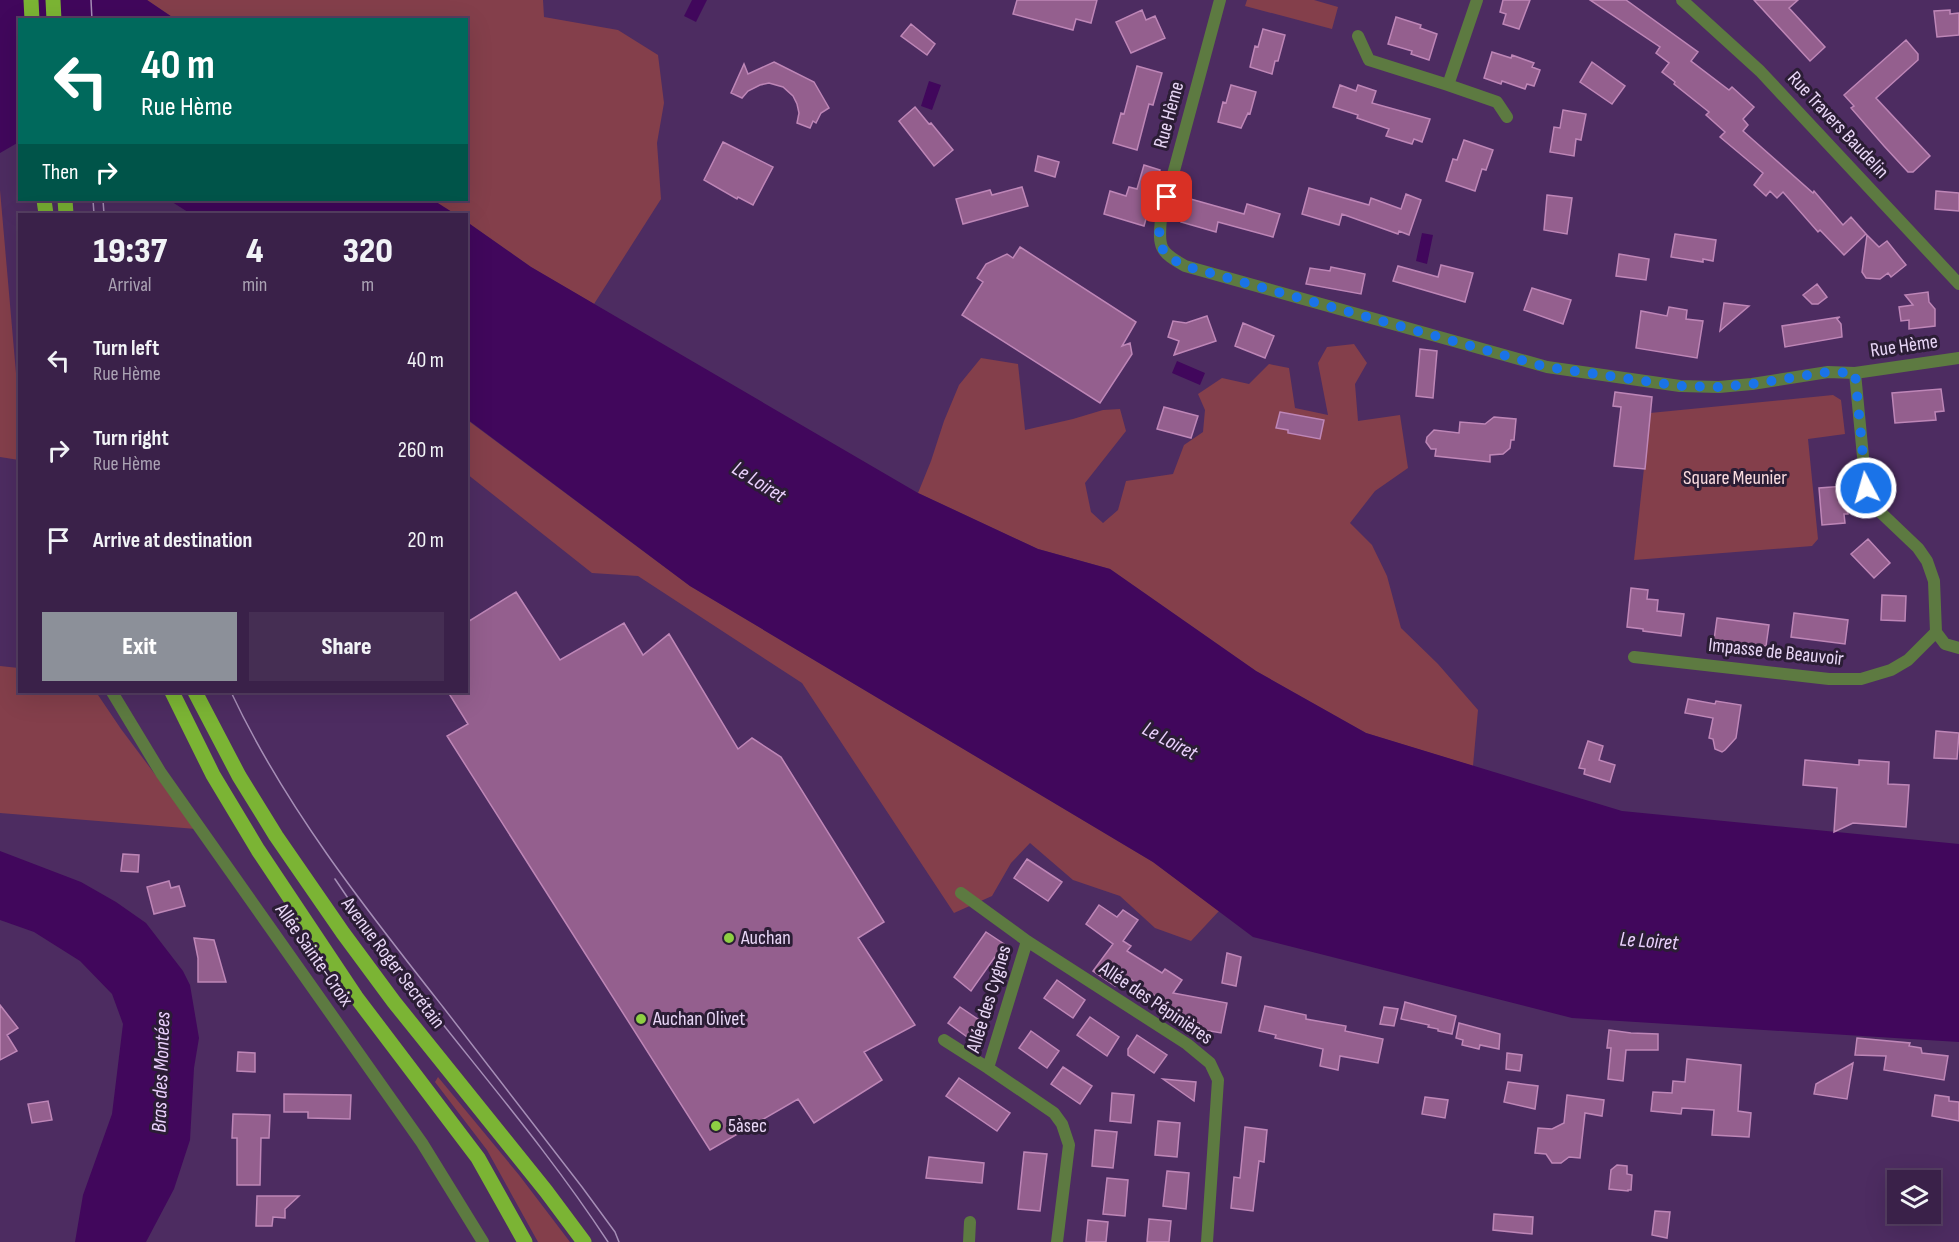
<!DOCTYPE html>
<html lang="en">
<head>
<meta charset="utf-8">
<style>
  body { margin:0; font-family:"Sofia Sans Condensed",sans-serif; background:#452e53; color:#f1f3f6; height:100vh; display:flex; flex-direction:column; font-size:22px; white-space:nowrap }
  * { box-sizing:border-box; margin:0 }
  p { font-size:20px; color:#aba3b4 }
  .icon { flex:none; width:33px; height:33px; fill:none; stroke:currentColor; stroke-width:2; stroke-linecap:round; stroke-linejoin:round }
  .map { position:relative; flex:1; overflow:hidden }
  .sheet { position:absolute; left:18px; top:213px; width:450px; height:480px; display:flex; flex-direction:column; background:#3a2149; border-radius:0px; box-shadow:0 6px 24px #0002,0 0 0 2px #543e61 }
  .sheet>* { flex:none }
  .banner { position:absolute; left:18px; top:18px; width:450px; height:183px; border-radius:0px; box-shadow:0 6px 24px #0002,0 0 0 2px #543e61; background:#00695c; color:#fff; overflow:hidden }
  .tools { position:absolute; left:1887px; top:1170px; display:grid; gap:12px }
  .tools a { display:grid; place-items:center; width:54px; height:54px; border-radius:0px; background:#3a2149; box-shadow:0 6px 24px #0002,0 0 0 2px #543e61; font-size:30px }
  .pin { position:absolute; display:grid; place-items:center; width:51px; height:51px; color:#fff; margin:-26px; border-radius:12px; box-shadow:0 3px 9px #0006 }
  .me { position:absolute; width:66px; margin:-33px; rotate:354deg; stroke-linejoin:round; filter:drop-shadow(0 0 4px #0008) }
  .turn { display:flex; align-items:center; gap:21px; height:126px; padding:0 24px; font-size:27px }
  .turn .icon { width:78px; height:78px; stroke-width:2.5 }
  .turn b { display:block; font-size:42px; line-height:51px }
  .then { display:flex; align-items:center; height:57px; padding:0 24px; background:#0003; gap:12px; font-size:22px }
  .eta { display:flex; justify-content:space-evenly; align-items:center; height:102px; text-align:center }
  .eta b { font-size:36px; font-weight:800; line-height:42px }
  .primary-button { display:flex; gap:12px; margin-top:auto; padding:12px 24px }
  .primary-button a { flex:1; height:69px; border-radius:0px; background:#8c9099; color:#fff; font-size:24px; font-weight:800; line-height:69px; text-align:center }
  .primary-button a+a { background:#452e53; color:#f1f3f6 }
  ul { padding:0; list-style:none }
  li { display:flex; align-items:center; gap:18px; height:90px; padding:0 24px }
  li div { flex:1 }
  li b { display:block; font-size:22px }
  li em { font-style:normal }
  .map>svg:first-child { display:block }
  .green { fill:#843f4b }
  .water { fill:#41075c }
  .building { fill:#945f8e; stroke:#be86b7; stroke-width:1.5 }
  .lines { fill:none; stroke-linecap:round; stroke-linejoin:round }
  .minor { stroke:#5d7a41; stroke-width:12 }
  .primary { stroke:#7bb434; stroke-width:15 }
  .tram { stroke:#a68eb7; stroke-width:1.5 }
  .route { stroke:#1a73e8; stroke-width:10; stroke-dasharray:0 18 }
  .poi-dot { fill:#8ece43; stroke:#2b1d35; stroke-width:2 }
  .labels { text-anchor:middle; dominant-baseline:central; stroke-width:6; stroke-linejoin:round; paint-order:stroke }
  .street-label { font-size:20px; fill:#e9d7f7; stroke:#2b1d35 }
  .park-label { font-size:20px; fill:#fadcdf; stroke:#2b1d35 }
  .poi-label { font-size:20px; fill:#e9d7f7; stroke:#2b1d35; text-anchor:start }
  .water-label { font-size:21px; font-style:italic; fill:#ebd1fe; stroke:#2b1d35 }
</style>
</head>
<body>
<div class="map">
<svg width="1959" height="1242" viewBox="0 0 1959 1242">
  <rect width="100%" height="100%" fill="#4d2c61"/>
  <!-- green -->
  <path class="green" d="M147 0H543L544 17 618 30 658 55 664 103 657 143 661 199 594 304 531 267 467 222 466 214H455L433 200H466V20L175 19Z
    M1247 0H1314L1338 7 1332 29 1245 6Z
    M0 190 18 396 19 460 0 457Z
    M1354 344 1367 363 1355 384 1358 421 1400 415 1408 468 1375 491 1350 523 1372 545 1387 576 1401 628 1438 664 1478 710 1473 766 1366 733 1256 671 1110 569 1038 549 918 493 931 461 944 421 959 385 981 358 1018 364 1025 430 1073 419 1103 410 1120 409 1126 431 1085 483 1091 512 1103 523 1118 510 1126 481 1173 474 1184 445 1203 432 1205 410 1198 394 1222 378 1249 384 1269 364 1289 368 1295 408 1328 415 1318 363 1327 347Z
    M1833 395 1841 400 1845 434 1808 439 1818 539 1812 546 1634 560 1650 413Z
    M466 419 690 586 1153 862 1219 911 1191 941 1155 928 1120 896 1073 880 1030 843 1011 863 992 896 954 913 802 683 638 576 592 573 467 474Z
    M0 666 19 668 20 692H96L121 729 196 829 0 813Z
    M438 1077 519 1175 570 1242H538L487 1150 435 1082Z"/>
  <!-- water -->
  <path class="water" d="M0 0H147L175 19 20 20 19 142 0 153Z
    M692 0H707L696 22 684 16Z
    M929 81 941 85 932 110 921 106Z
    M169 200H433L455 214H191Z
    M467 222 531 267 918 493 1038 549 1110 569 1256 671 1366 733 1622 811 1959 844V1042L1572 1018 1253 937 1153 862 690 586 467 419Z
    M1422 233 1433 235 1427 264 1416 261Z
    M1177 361 1205 373 1200 385 1172 373Z
    M0 851 81 882 116 902 146 923 183 971 190 985 199 1038 194 1068 190 1140 174 1189 146 1242H75L83 1195 112 1114 123 1024 112 994 80 961 34 932 0 920Z"/>
  <!-- building -->
  <path class="building" d="M1017 0H1097L1091 23 1076 19 1073 30 1013 14Z
    M1503 0H1530L1519 29 1503 24 1506 14 1500 12Z
    M1590 0H1626L1698 52 1691 61 1729 90 1732 87 1754 107 1743 119 1748 125 1743 131 1813 193 1814 191 1843 225 1851 217 1866 234 1844 255 1820 230 1818 232 1783 192 1777 198 1770 191 1766 196 1754 185 1763 173 1720 137 1725 132 1706 115 1709 112 1674 84 1675 82 1662 72 1669 63 1656 53 1660 47Z
    M1754 0H1798L1789 8 1825 47 1810 61Z
    M1142 10 1146 20 1155 16 1165 38 1131 53 1116 22Z
    M1950 10V14L1959 13V35L1937 37 1934 11Z
    M1396 17 1421 25 1420 28 1437 34 1429 60 1411 54 1412 51 1388 44Z
    M911 24 935 44 927 55 901 36Z
    M1263 29 1285 35 1278 61H1275L1272 74 1250 67 1255 46 1258 47Z
    M1906 40 1918 54V60L1876 98 1930 156 1913 172H1908L1884 146 1851 108 1854 106 1844 95Z
    M1492 52 1511 58 1512 55 1534 63 1532 67 1540 70 1534 86 1527 84 1525 89 1502 81 1501 84 1484 78Z
    M774 62 814 82 829 108 821 113 816 123 813 121 810 128 797 123 799 113 797 104 793 96 783 87 769 83 760 85 748 91 742 98 731 93 744 64 748 74Z
    M1592 62 1625 86 1612 104 1580 82Z
    M1137 66 1162 73 1153 105 1149 104 1137 150 1113 143 1121 113 1124 114Z
    M1231 85 1256 92 1250 114 1248 113 1241 128 1218 122 1223 102 1226 103Z
    M1340 85 1356 91 1358 85 1376 91 1372 103 1430 119 1422 142 1414 139 1412 144 1386 136 1389 129 1357 118 1358 115 1333 107Z
    M915 107 929 124 931 123 953 150 934 166 899 121Z
    M1563 110 1586 114 1581 140 1576 139 1574 156 1550 152 1554 127 1560 128Z
    M1464 140 1493 150 1486 170 1482 169 1475 191 1446 181 1453 159 1457 160Z
    M723 142 773 167 753 205 738 197 737 199 704 180Z
    M1038 156 1059 162 1055 177 1035 171Z
    M1144 165 1160 170 1144 226 1104 214 1110 191 1126 196 1129 187 1137 189Z
    M1022 187 1028 206 963 224 956 199 990 190 992 195Z
    M1309 188 1369 205 1371 198 1401 209 1406 194 1421 200 1409 235 1399 231 1398 234 1342 214 1339 225 1302 214Z
    M1936 191 1959 193V211L1935 209Z
    M1547 195 1572 198 1567 234 1544 230Z
    M1187 198 1244 214 1247 204 1280 214 1273 237 1218 222 1216 232 1181 222Z
    M1675 234 1716 240 1713 261 1703 259V262L1671 257Z
    M1867 235 1879 247 1887 241 1906 265 1891 277 1888 273 1880 279 1866 278 1862 272Z
    M1020 247 1136 322 1122 346 1130 343 1132 354 1100 403 962 315 983 282 977 278 986 264 1007 254 1013 258Z
    M1619 254 1649 259 1646 280 1616 276Z
    M1441 265 1473 273 1465 302 1393 281 1398 266 1438 277Z
    M1331 267 1365 274 1361 294 1306 284 1310 268 1330 271Z
    M1817 284 1827 297 1818 304H1812L1803 295Z
    M1532 288 1571 300 1563 324 1524 310Z
    M1928 292 1929 302 1935 309V326L1909 329V320L1901 321 1899 307 1913 305 1905 295Z
    M1724 303 1749 306 1720 331Z
    M1669 307 1687 310 1686 319 1703 321 1697 358 1636 348 1641 311 1667 316Z
    M1207 316 1216 341 1174 355 1179 341 1168 337 1173 321 1186 323Z
    M1840 317 1837 319 1841 324 1842 337 1785 347 1782 326Z
    M1243 323 1274 336 1265 358 1235 346Z
    M1420 349 1437 351 1433 398 1416 396Z
    M1941 389 1944 411 1935 412 1936 420 1895 423 1892 393Z
    M1615 392 1652 397 1645 469 1614 466 1621 407 1613 406Z
    M1164 407 1198 416 1191 438 1157 429Z
    M1280 412 1324 420 1320 439 1288 433V430L1276 428Z
    M1494 417 1516 419 1514 440H1511L1510 448 1503 454 1490 455V462L1435 456 1436 449H1431L1426 442 1427 437 1434 430 1459 433 1460 422 1485 424Z
    M1845 486 1848 514H1844L1845 523 1822 525 1819 488Z
    M1868 539 1890 563 1874 578 1851 554Z
    M1631 588 1648 590 1647 599 1658 600 1657 611 1684 614 1681 636 1643 631V629L1627 627Z
    M516 592 560 660 624 623 643 655 669 634 738 749 752 738 781 757 884 922 858 938 915 1025 864 1052 882 1080 814 1123 798 1099 710 1150 447 736 468 724 448 692H466V623Z
    M1882 595 1906 596 1905 621 1881 620Z
    M1794 613 1848 620 1845 644 1791 637Z
    M1717 618 1769 625 1766 646 1714 640Z
    M1688 699 1715 704 1716 701 1741 705 1736 738 1725 750 1722 752 1715 749 1713 739 1709 738 1713 718 1685 713Z
    M1936 731 1959 733 1957 759 1934 758Z
    M1588 741 1603 746 1599 760 1615 765 1610 782 1584 774 1585 769 1579 768Z
    M1805 760 1859 765V760L1889 762 1888 784 1909 785 1906 827 1853 823 1834 832 1837 788 1803 785Z
    M123 854 139 855 138 872 121 871Z
    M1027 859 1062 882 1048 901 1014 878Z
    M169 881 171 888 179 886 185 906 154 914 147 887Z
    M1099 905 1117 917 1123 910 1138 920 1123 941 1131 946 1127 951 1162 973 1165 969 1182 980 1173 993 1227 1003 1221 1033 1198 1029 1199 1023 1184 1020 1185 1016 1123 974 1115 986 1093 971 1113 944 1086 924Z
    M986 932 1004 944 971 991 954 977Z
    M194 938 214 940 226 982H198V958Z
    M1227 953 1241 957 1236 986 1222 983Z
    M1057 980 1085 1000 1073 1018 1044 998Z
    M1405 1002 1456 1016 1452 1034 1438 1031V1029L1428 1027 1429 1025 1401 1019Z
    M0 1005 18 1028 7 1035 17 1051 0 1060Z
    M1265 1006 1306 1015V1019L1346 1026 1345 1031 1383 1039 1378 1063 1340 1056 1338 1070 1320 1066 1323 1049 1275 1038 1276 1035 1259 1031Z
    M960 1007 982 1022 970 1039 948 1023Z
    M1384 1007 1398 1009 1394 1026 1380 1024Z
    M1090 1017 1119 1037 1107 1056 1077 1035Z
    M1459 1023 1500 1034 1499 1049 1480 1045 1479 1049 1462 1045 1463 1040 1456 1038Z
    M1609 1030 1631 1033 1658 1034V1050H1626L1623 1081 1608 1079 1611 1048H1607Z
    M1031 1031 1059 1051 1047 1068 1019 1048Z
    M1137 1035 1167 1055 1154 1073 1128 1055V1049Z
    M1857 1038 1910 1043 1909 1046 1921 1048 1922 1053 1948 1056 1944 1080 1884 1070 1886 1056 1855 1055Z
    M238 1052 255 1053V1072L237 1071Z
    M1507 1053 1522 1055 1520 1071 1506 1069Z
    M1687 1059 1741 1065 1738 1111 1751 1113 1749 1137 1712 1135 1714 1110 1682 1108 1681 1114 1651 1111 1653 1092 1672 1093 1673 1081 1685 1082Z
    M1853 1063 1847 1099 1814 1094 1816 1084Z
    M1063 1067 1092 1086 1080 1104 1051 1084Z
    M959 1078 1010 1113 997 1131 946 1096Z
    M1163 1079 1196 1082 1194 1101Z
    M1508 1082 1538 1086 1535 1109 1504 1102Z
    M1112 1093 1134 1095 1131 1123 1110 1121Z
    M284 1094 351 1095 350 1119 308 1118V1112H284Z
    M1567 1095 1604 1100 1602 1116 1585 1113 1580 1158 1569 1157 1561 1163H1552L1546 1154 1535 1153 1538 1128 1552 1129 1564 1123Z
    M1935 1095 1949 1097V1101L1959 1102V1121L1932 1116Z
    M1425 1097 1448 1100 1445 1118 1422 1114Z
    M48 1101 52 1120 32 1123 28 1104Z
    M233 1114 270 1115 269 1138H261L260 1185H237V1138H232Z
    M1158 1121 1180 1123 1177 1157 1155 1155Z
    M1245 1127 1267 1130 1264 1162 1259 1161 1253 1211 1231 1208 1234 1177 1240 1178Z
    M1095 1130 1117 1132 1113 1168 1092 1166Z
    M1024 1152 1047 1154 1040 1211 1018 1209Z
    M929 1157 984 1163 982 1183 926 1178Z
    M1617 1165 1627 1166V1174L1632 1175 1631 1190H1628V1191L1609 1189 1611 1170Z
    M1167 1171 1189 1173 1186 1209 1163 1206Z
    M1107 1178 1128 1180 1125 1216 1103 1214Z
    M257 1196H299L285 1209V1218L273 1217 272 1226H256Z
    M1655 1211 1670 1212 1667 1238 1652 1235Z
    M1494 1214 1533 1217 1532 1234 1493 1230Z
    M1149 1219 1171 1221 1169 1242H1147Z
    M1088 1220 1108 1222 1106 1242H1086Z"/>
  <g class="lines">
    <!-- minor -->
    <path class="minor" d="M1220 0 1161 219C1158 248 1160 252 1185 266L1547 367 1680 386 1719 387 1752 384 1828 372 1855 373 1959 358
      M1477 0 1448 85 1497 102 1507 117
      M1682 0 1760 71 1959 284
      M1358 36 1369 60 1448 85
      M1855 373 1866 488 1878 510 1918 548 1927 561 1934 581 1936 632 1945 644 1959 648
      M1634 657 1829 679H1861L1891 670 1908 660 1936 632
      M112 692 161 773 422 1143 483 1242
      M961 893 1027 941 1187 1044 1210 1063 1218 1080 1207 1242
      M1027 941 988 1068 1054 1113 1062 1124 1069 1145 1057 1242
      M944 1040 988 1068
      M969 1242 970 1222"/>
    <!-- primary -->
    <path class="primary" d="M31 0 32 20
      M53 0 54 20
      M44 200 46 214
      M65 200 66 214
      M172 692 213 775 258 850 356 997 478 1158 525 1242
      M195 692 239 776 276 836 343 933 394 1002 546 1191 584 1242"/>
    <!-- tram -->
    <path class="tram" d="M91 0 92 20
      M93 200 94 214
      M103 200 104 214
      M231 692C285 807 365 908 443 1007 490 1067 536 1127 582 1187L615 1232 619 1242
      M335 879C419 1006 525 1115 608 1242"/>
  </g>
  <g class="lines">
    <!-- route -->
    <path class="route" d="M1167 197C1162 214 1152 242 1168 256 1173 260 1180 263 1185 266L1546 367 1680 386 1719 387 1752 384 1828 372 1855 373 1866 488"/>
  </g>
  <!-- markers -->
  <g class="poi-dot">
    <circle cx="729" cy="938" r="6"/>
    <circle cx="641" cy="1019" r="6"/>
    <circle cx="716" cy="1126" r="6"/>
  </g>
  <g class="labels">
    <!-- street labels -->
    <g class="street-label">
      <text transform="translate(1169 115) rotate(-75)">Rue Hème</text>
      <text transform="translate(1838 125) rotate(47)">Rue Travers Baudelin</text>
      <text transform="translate(1904 346) rotate(-8)">Rue Hème</text>
      <text transform="translate(1776 652) rotate(6)">Impasse de Beauvoir</text>
      <text transform="translate(314 955) rotate(55)">Allée Sainte-Croix</text>
      <text transform="translate(393 963) rotate(53)">Avenue Roger Secrétain</text>
      <text transform="translate(989 999) rotate(-73)">Allée des Cygnes</text>
      <text transform="translate(1156 1003) rotate(34)">Allée des Pépinières</text>
    </g>
    <!-- park labels -->
    <g class="park-label">
      <text x="1735" y="478">Square Meunier</text>
    </g>
    <!-- poi labels -->
    <g class="poi-label">
      <text x="741" y="938">Auchan</text>
      <text x="653" y="1019">Auchan Olivet</text>
      <text x="728" y="1126">5àsec</text>
    </g>
    <!-- water labels -->
    <g class="water-label">
      <text transform="translate(759 482) rotate(32)">Le Loiret</text>
      <text transform="translate(1170 741) rotate(28)">Le Loiret</text>
      <text transform="translate(1649 941) rotate(4)">Le Loiret</text>
      <text transform="translate(161 1072) rotate(-88)">Bras des Montées</text>
    </g>
  </g>
</svg>
<div class="tools">
<a><svg class="icon" aria-label="layers" viewBox="0 0 24 24"><path d="M12 4l9 5-9 5-9-5zM3 14l9 5 9-5"/></svg></a>
</div>
<div class="pin" style="left:1167px;top:197px;background:#d93025"><svg class="icon" aria-label="arrive" viewBox="0 0 24 24"><path d="M6 21V4h12l-3 4 3 4H6"/></svg></div>
<svg class="me" style="left:1866px;top:488px" viewBox="-20 -20 40 40"><circle r="17" fill="#1a73e8" stroke="#fff" stroke-width="3"/><path d="M0-11L8 9 0 5-8 9z" fill="#fff"/></svg>
<div class="banner">
<div class="turn"><svg class="icon" aria-label="left" viewBox="0 0 24 24"><path d="M17 20v-9H6M10 6l-5 5 5 5"/></svg><div><b>40 m</b>Rue Hème</div></div>
<div class="then">Then<svg class="icon" aria-label="right" viewBox="0 0 24 24"><path d="M7 20v-9h11M14 6l5 5-5 5"/></svg></div>
</div>
<section class="sheet">
<div class="eta">
<div><b>19:37</b><p>Arrival</p></div>
<div><b>4</b><p>min</p></div>
<div><b>320</b><p>m</p></div>
</div>
<ul>
<li><svg class="icon" aria-label="left" viewBox="0 0 24 24"><path d="M17 20v-9H6M10 6l-5 5 5 5"/></svg><div><b>Turn left</b><p>Rue Hème</p></div><em>40 m</em></li>
<li><svg class="icon" aria-label="right" viewBox="0 0 24 24"><path d="M7 20v-9h11M14 6l5 5-5 5"/></svg><div><b>Turn right</b><p>Rue Hème</p></div><em>260 m</em></li>
<li><svg class="icon" aria-label="arrive" viewBox="0 0 24 24"><path d="M6 21V4h12l-3 4 3 4H6"/></svg><div><b>Arrive at destination</b></div><em>20 m</em></li>
</ul>
<div class="primary-button"><a>Exit</a><a>Share</a></div>
</section>
</div>
</body>
</html>
